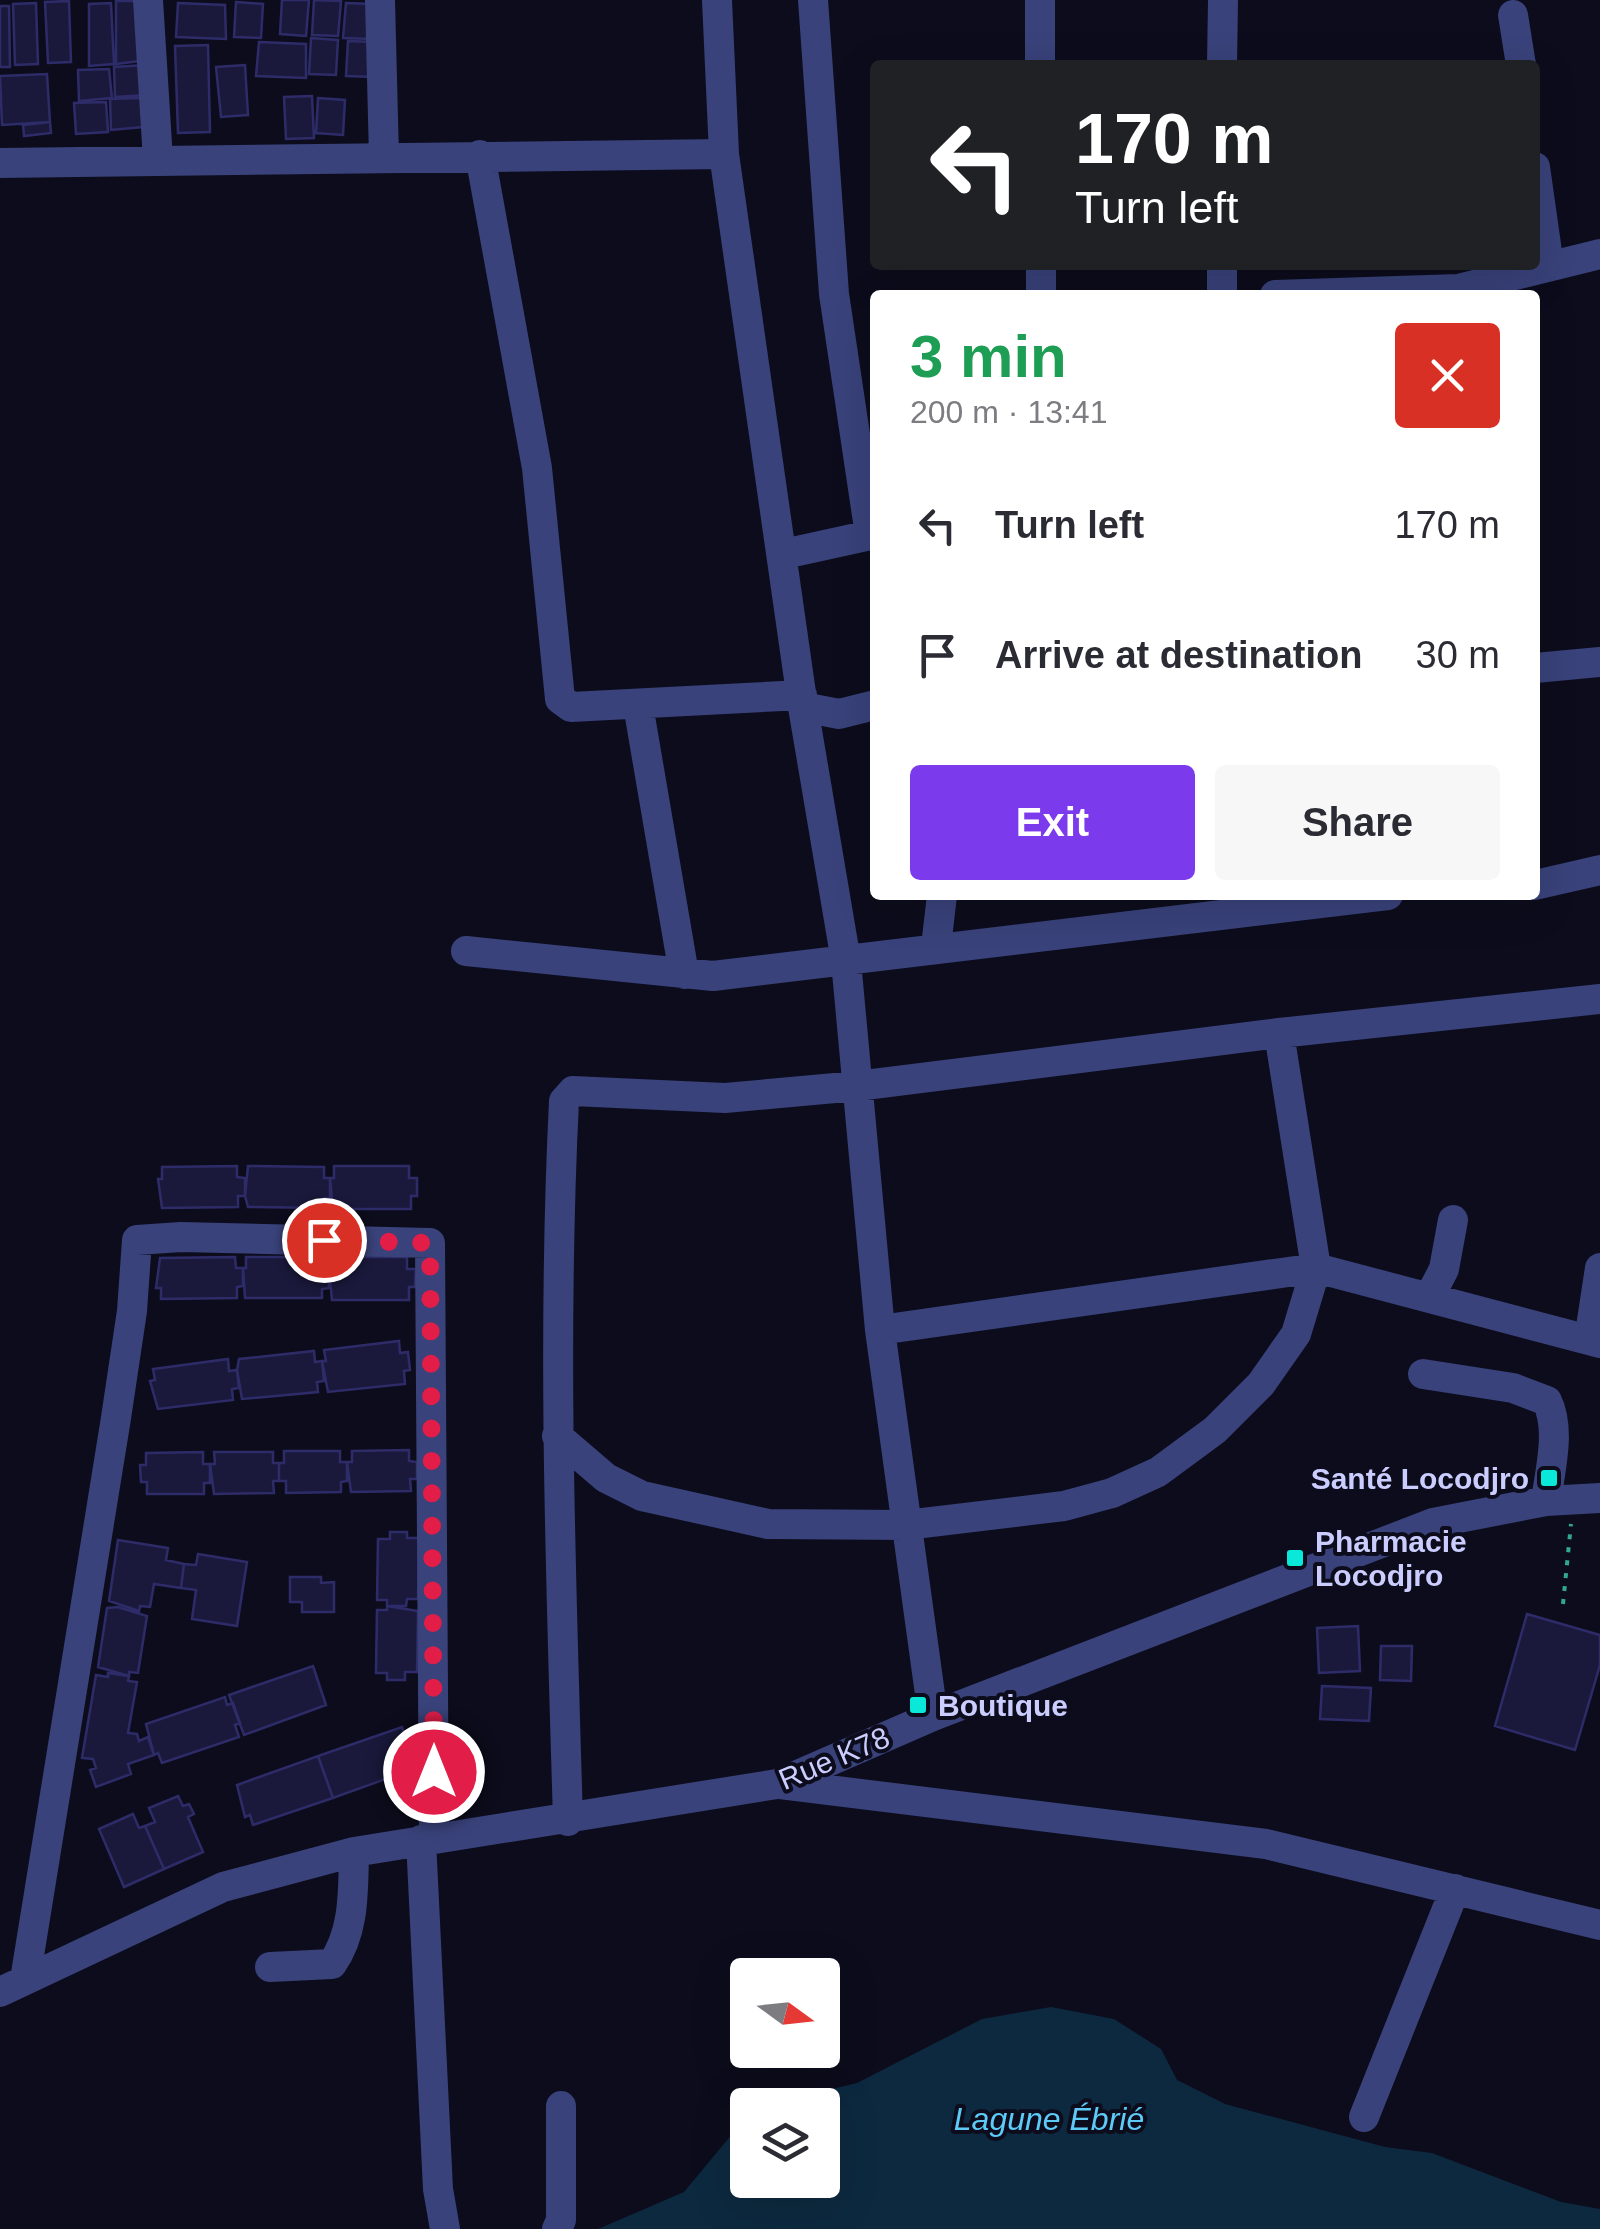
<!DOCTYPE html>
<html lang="en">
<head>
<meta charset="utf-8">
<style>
  body { margin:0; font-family:Arial,sans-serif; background:#f7f7f7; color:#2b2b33; height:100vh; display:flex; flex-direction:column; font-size:38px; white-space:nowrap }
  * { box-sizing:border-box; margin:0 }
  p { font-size:32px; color:#7c7c81 }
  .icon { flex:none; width:55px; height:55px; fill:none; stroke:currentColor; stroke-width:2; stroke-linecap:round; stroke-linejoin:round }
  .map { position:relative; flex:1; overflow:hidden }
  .drawer { position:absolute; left:870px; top:290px; width:670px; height:610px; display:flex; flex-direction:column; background:#fff; border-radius:10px; box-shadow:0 10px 40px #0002 }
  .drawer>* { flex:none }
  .top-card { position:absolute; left:870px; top:60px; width:670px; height:210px; border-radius:10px; box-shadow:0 10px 40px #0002; background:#202124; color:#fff; overflow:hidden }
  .needle { width:65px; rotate:105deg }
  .controls { position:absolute; left:730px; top:1958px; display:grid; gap:20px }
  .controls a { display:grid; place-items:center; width:110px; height:110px; border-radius:10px; background:#fff; box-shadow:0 10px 40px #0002; font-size:50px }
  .pin { position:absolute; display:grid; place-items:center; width:85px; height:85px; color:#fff; margin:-42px; border:5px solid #fff; border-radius:50%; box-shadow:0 2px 10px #0007 }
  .me { position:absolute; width:110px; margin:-55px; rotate:0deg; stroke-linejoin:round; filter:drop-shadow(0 0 8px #0008) }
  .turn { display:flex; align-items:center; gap:35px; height:210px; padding:0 40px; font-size:45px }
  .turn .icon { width:130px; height:130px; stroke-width:2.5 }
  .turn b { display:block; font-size:70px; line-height:85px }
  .round { display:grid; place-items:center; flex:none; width:105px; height:105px; border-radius:10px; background:#f7f7f7 }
  .overview { display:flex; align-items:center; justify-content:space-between; height:170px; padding:0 40px }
  h1 { font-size:60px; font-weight:600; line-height:75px; color:#1e9e55 }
  .cta { display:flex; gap:20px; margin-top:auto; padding:20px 40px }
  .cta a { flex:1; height:115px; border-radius:10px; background:#7c3aed; color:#fff; font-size:40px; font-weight:600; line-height:115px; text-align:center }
  .cta a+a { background:#f7f7f7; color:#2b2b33 }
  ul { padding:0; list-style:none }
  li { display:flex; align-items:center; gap:30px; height:130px; padding:0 40px }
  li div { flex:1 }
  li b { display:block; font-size:38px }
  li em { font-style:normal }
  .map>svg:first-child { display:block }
  .water { fill:#0d293f }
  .building { fill:#1a193c; stroke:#2e2c68; stroke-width:2.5 }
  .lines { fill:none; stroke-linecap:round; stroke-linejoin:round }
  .path { stroke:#32a98d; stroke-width:4; stroke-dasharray:5 8; stroke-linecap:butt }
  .minor { stroke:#39427a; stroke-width:30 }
  .route { stroke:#e11d48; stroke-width:18; stroke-dasharray:0 32.4 }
  .poi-dot { fill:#0ae9d9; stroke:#0c0c1c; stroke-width:4 }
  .labels { text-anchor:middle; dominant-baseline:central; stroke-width:8; stroke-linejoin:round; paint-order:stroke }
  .poi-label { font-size:30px; font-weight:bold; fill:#cacdfd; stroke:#0c0c1c; text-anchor:start }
  .street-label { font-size:30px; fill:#cacdfd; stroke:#0c0c1c }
  .water-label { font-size:32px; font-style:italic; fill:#5ccbf8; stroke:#0c0c1c }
</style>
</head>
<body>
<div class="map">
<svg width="1600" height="2229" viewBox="0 0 1600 2229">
  <rect width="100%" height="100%" fill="#0c0c1c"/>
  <!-- water -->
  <path class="water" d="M1051 2007 1114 2019 1161 2049 1177 2080 1225 2104 1385 2147 1432 2153 1561 2202 1600 2209V2229H598L684 2192 747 2116 748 2180H822V2105H765L857 2083 982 2019Z"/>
  <!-- building -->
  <path class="building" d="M282 0H309L306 36 280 34Z
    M314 0 341 1 338 36 312 35Z
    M69 1 71 62 48 63 45 2Z
    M116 1H138L140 61 116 64Z
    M236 2 263 4 261 38 234 37Z
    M36 3 38 64 15 65 13 4Z
    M111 3 114 64 89 66V4Z
    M178 3 225 5 226 39 176 37Z
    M346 3 372 4 370 39 343 38Z
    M0 6H9L10 67H0Z
    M311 38 338 40 336 75 309 74Z
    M348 41 375 42 373 77 346 76Z
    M259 42 306 44V78L256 76Z
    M208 45 210 132 178 133 175 46Z
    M145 65 147 95 115 97 114 67Z
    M245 65 248 115 221 117 216 67Z
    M109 69 112 98 79 101 78 70Z
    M47 74 50 122 2 125 0 76Z
    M312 96 314 138 286 139 284 97Z
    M141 98 143 127 111 130 110 99Z
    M318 98 345 100 343 135 316 133Z
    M106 102 108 132 76 134 74 103Z
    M50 122 51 133 24 136 23 125Z
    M237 1166V1177L245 1178V1196H238V1207L162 1208 158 1179H162V1167Z
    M248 1166 324 1167V1178H330V1198H324V1208L248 1207 245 1196Z
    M334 1166H409V1178H417V1196H411V1209H333L330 1178H334Z
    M235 1257 236 1268H243V1286L237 1287V1298L161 1299V1288H156L160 1258Z
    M246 1257H322V1269H329V1288L322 1289V1298H245L243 1268H246Z
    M332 1257H407V1269H416L415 1287H409V1300H332L329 1269H332Z
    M399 1341 400 1353 408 1352 410 1370 404 1371 405 1384 328 1392 322 1361H326L324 1350Z
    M314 1351 315 1362 322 1361 324 1381 317 1382 318 1392 242 1399 237 1370 239 1359Z
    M228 1359 229 1371 237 1370 239 1388 232 1389 233 1400 158 1409 150 1381 155 1380 153 1369Z
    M409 1450V1461L417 1462V1479H410L411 1491 351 1492 347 1462H352V1451Z
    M284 1451H340V1462H347V1481L341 1482V1492L286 1493V1481H279V1463H284Z
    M203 1452V1464H210V1483H204V1494H147V1482H141L140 1465H146V1453Z
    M214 1452H273V1463H279V1481H273L274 1493 214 1494 210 1464H215Z
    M390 1532H407V1538H419L418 1599H407L406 1606H387V1600H377L378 1539H390Z
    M118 1540 168 1548 166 1560 184 1564 181 1588 154 1584 150 1607 140 1606 139 1611 109 1601Z
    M198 1554 247 1562 237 1626 192 1619 196 1590 181 1588 184 1564 196 1565Z
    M290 1577H321V1583L334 1582V1612H302V1602H290Z
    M387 1606 418 1611 417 1672H405V1680H387V1673H376L377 1610H387Z
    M118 1607 147 1616 138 1673 129 1672V1676L98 1667 107 1608Z
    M1527 1614 1600 1635V1665L1575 1750 1495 1726Z
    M1358 1626 1360 1671 1319 1673 1317 1628Z
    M1381 1646H1412L1411 1681 1380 1680Z
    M313 1666 326 1705 244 1735 229 1695Z
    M108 1673 129 1676 128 1681 137 1682 128 1733 137 1734 139 1741 148 1737 154 1755 128 1764 131 1774 96 1787 90 1770 96 1768 93 1759 82 1758 96 1675 108 1677Z
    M1322 1686 1371 1688 1369 1721 1320 1719Z
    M225 1697 227 1705 233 1703 240 1723 235 1725 239 1737 162 1763 158 1753 154 1755 146 1724Z
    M402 1727 416 1768 333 1798 318 1756Z
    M318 1756 333 1798 253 1825 250 1815 245 1817 237 1785Z
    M178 1796 183 1806 189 1804 194 1814 188 1817 203 1852 164 1869 145 1826 155 1822 149 1808Z
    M133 1814 139 1828 145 1826 164 1869 124 1887 99 1829Z"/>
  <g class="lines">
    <!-- path -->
    <path class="path" d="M1563 1604 1571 1524"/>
    <!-- minor -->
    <path class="minor" d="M148 0 158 160
      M380 0 384 157
      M717 0 724 154 803 707 846 961 880 1330 933 1716
      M813 0 834 294 870 535
      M1040 0V65
      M1513 15 1521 65
      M1222 65 1223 0
      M480 155 537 468 560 699 571 707 802 695
      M0 163 724 154
      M1535 167 1549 266
      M1041 265V295
      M1222 265V295
      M1275 295 1458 289 1600 254
      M784 554 875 534
      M1535 668 1600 662
      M638 705 684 974
      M803 707 839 714 875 705
      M1535 885 1600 870
      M936 947 942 895
      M466 951 713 976 1388 895
      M1429 1298 1444 1269 1453 1220
      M880 1330 1316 1268 1600 1343
      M1589 1340 1600 1268
      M1423 1374 1513 1388 1547 1401C1561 1430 1550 1470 1546 1501
      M557 1436 606 1478 642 1496 768 1524 906 1525 1064 1506 1112 1493 1158 1472 1215 1430 1261 1384 1296 1334 1316 1268 1279 1033
      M780 1784 1266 1844 1600 1925
      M568 1821C561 1580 552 1341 564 1101L573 1091 725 1098 857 1086 1279 1033 1600 999
      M421 1840 438 2189 445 2229
      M270 1967 332 1964C355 1931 353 1891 354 1852
      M25 1980 116 1418 132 1311 137 1240 181 1237 430 1243 434 1838
      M0 1992 223 1887 354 1852 777 1784 933 1716 1433 1523 1546 1501 1600 1498
      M1364 2117 1455 1889
      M557 2229 561 2220V2106"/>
  </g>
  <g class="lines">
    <!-- route -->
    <path class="route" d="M324 1240 430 1243 434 1772"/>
  </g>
  <!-- markers -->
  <g class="poi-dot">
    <rect x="1539" y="1468" width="20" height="20" rx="5"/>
    <rect x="1285" y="1548" width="20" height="20" rx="5"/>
    <rect x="908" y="1695" width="20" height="20" rx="5"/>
  </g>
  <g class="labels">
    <!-- poi labels -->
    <g class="poi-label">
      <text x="1529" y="1478" text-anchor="end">Santé Locodjro</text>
      <text x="1315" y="1541">Pharmacie<tspan x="1315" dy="34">Locodjro</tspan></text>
      <text x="938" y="1705">Boutique</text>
    </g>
    <!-- street labels -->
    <g class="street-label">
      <text transform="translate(834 1758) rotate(-23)">Rue K78</text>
    </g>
    <!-- water labels -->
    <g class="water-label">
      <text x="1049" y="2119">Lagune Ébrié</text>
    </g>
  </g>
</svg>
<div class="controls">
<a><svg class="needle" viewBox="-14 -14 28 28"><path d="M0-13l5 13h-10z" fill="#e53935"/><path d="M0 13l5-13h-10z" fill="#7c7c81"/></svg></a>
<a><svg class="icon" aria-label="layers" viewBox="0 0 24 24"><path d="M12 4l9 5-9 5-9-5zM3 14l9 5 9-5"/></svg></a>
</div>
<div class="pin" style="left:324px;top:1240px;background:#d93025"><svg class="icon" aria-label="arrive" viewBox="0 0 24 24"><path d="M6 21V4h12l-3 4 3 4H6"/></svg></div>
<svg class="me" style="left:434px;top:1772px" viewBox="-20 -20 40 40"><circle r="17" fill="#e11d48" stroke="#fff" stroke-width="3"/><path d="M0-11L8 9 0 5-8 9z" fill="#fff"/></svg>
<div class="top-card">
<div class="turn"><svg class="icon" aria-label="left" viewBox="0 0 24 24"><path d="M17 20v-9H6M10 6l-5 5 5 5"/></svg><div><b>170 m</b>Turn left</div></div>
</div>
<section class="drawer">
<div class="overview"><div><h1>3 min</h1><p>200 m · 13:41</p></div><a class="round" style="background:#d93025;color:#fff"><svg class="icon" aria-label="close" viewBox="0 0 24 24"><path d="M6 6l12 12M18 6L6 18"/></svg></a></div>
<ul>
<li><svg class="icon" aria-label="left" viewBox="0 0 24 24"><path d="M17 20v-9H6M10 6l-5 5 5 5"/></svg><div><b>Turn left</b></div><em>170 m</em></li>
<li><svg class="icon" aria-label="arrive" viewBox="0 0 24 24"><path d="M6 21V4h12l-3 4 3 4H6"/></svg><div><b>Arrive at destination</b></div><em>30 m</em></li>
</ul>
<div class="cta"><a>Exit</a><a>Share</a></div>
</section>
</div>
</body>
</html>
